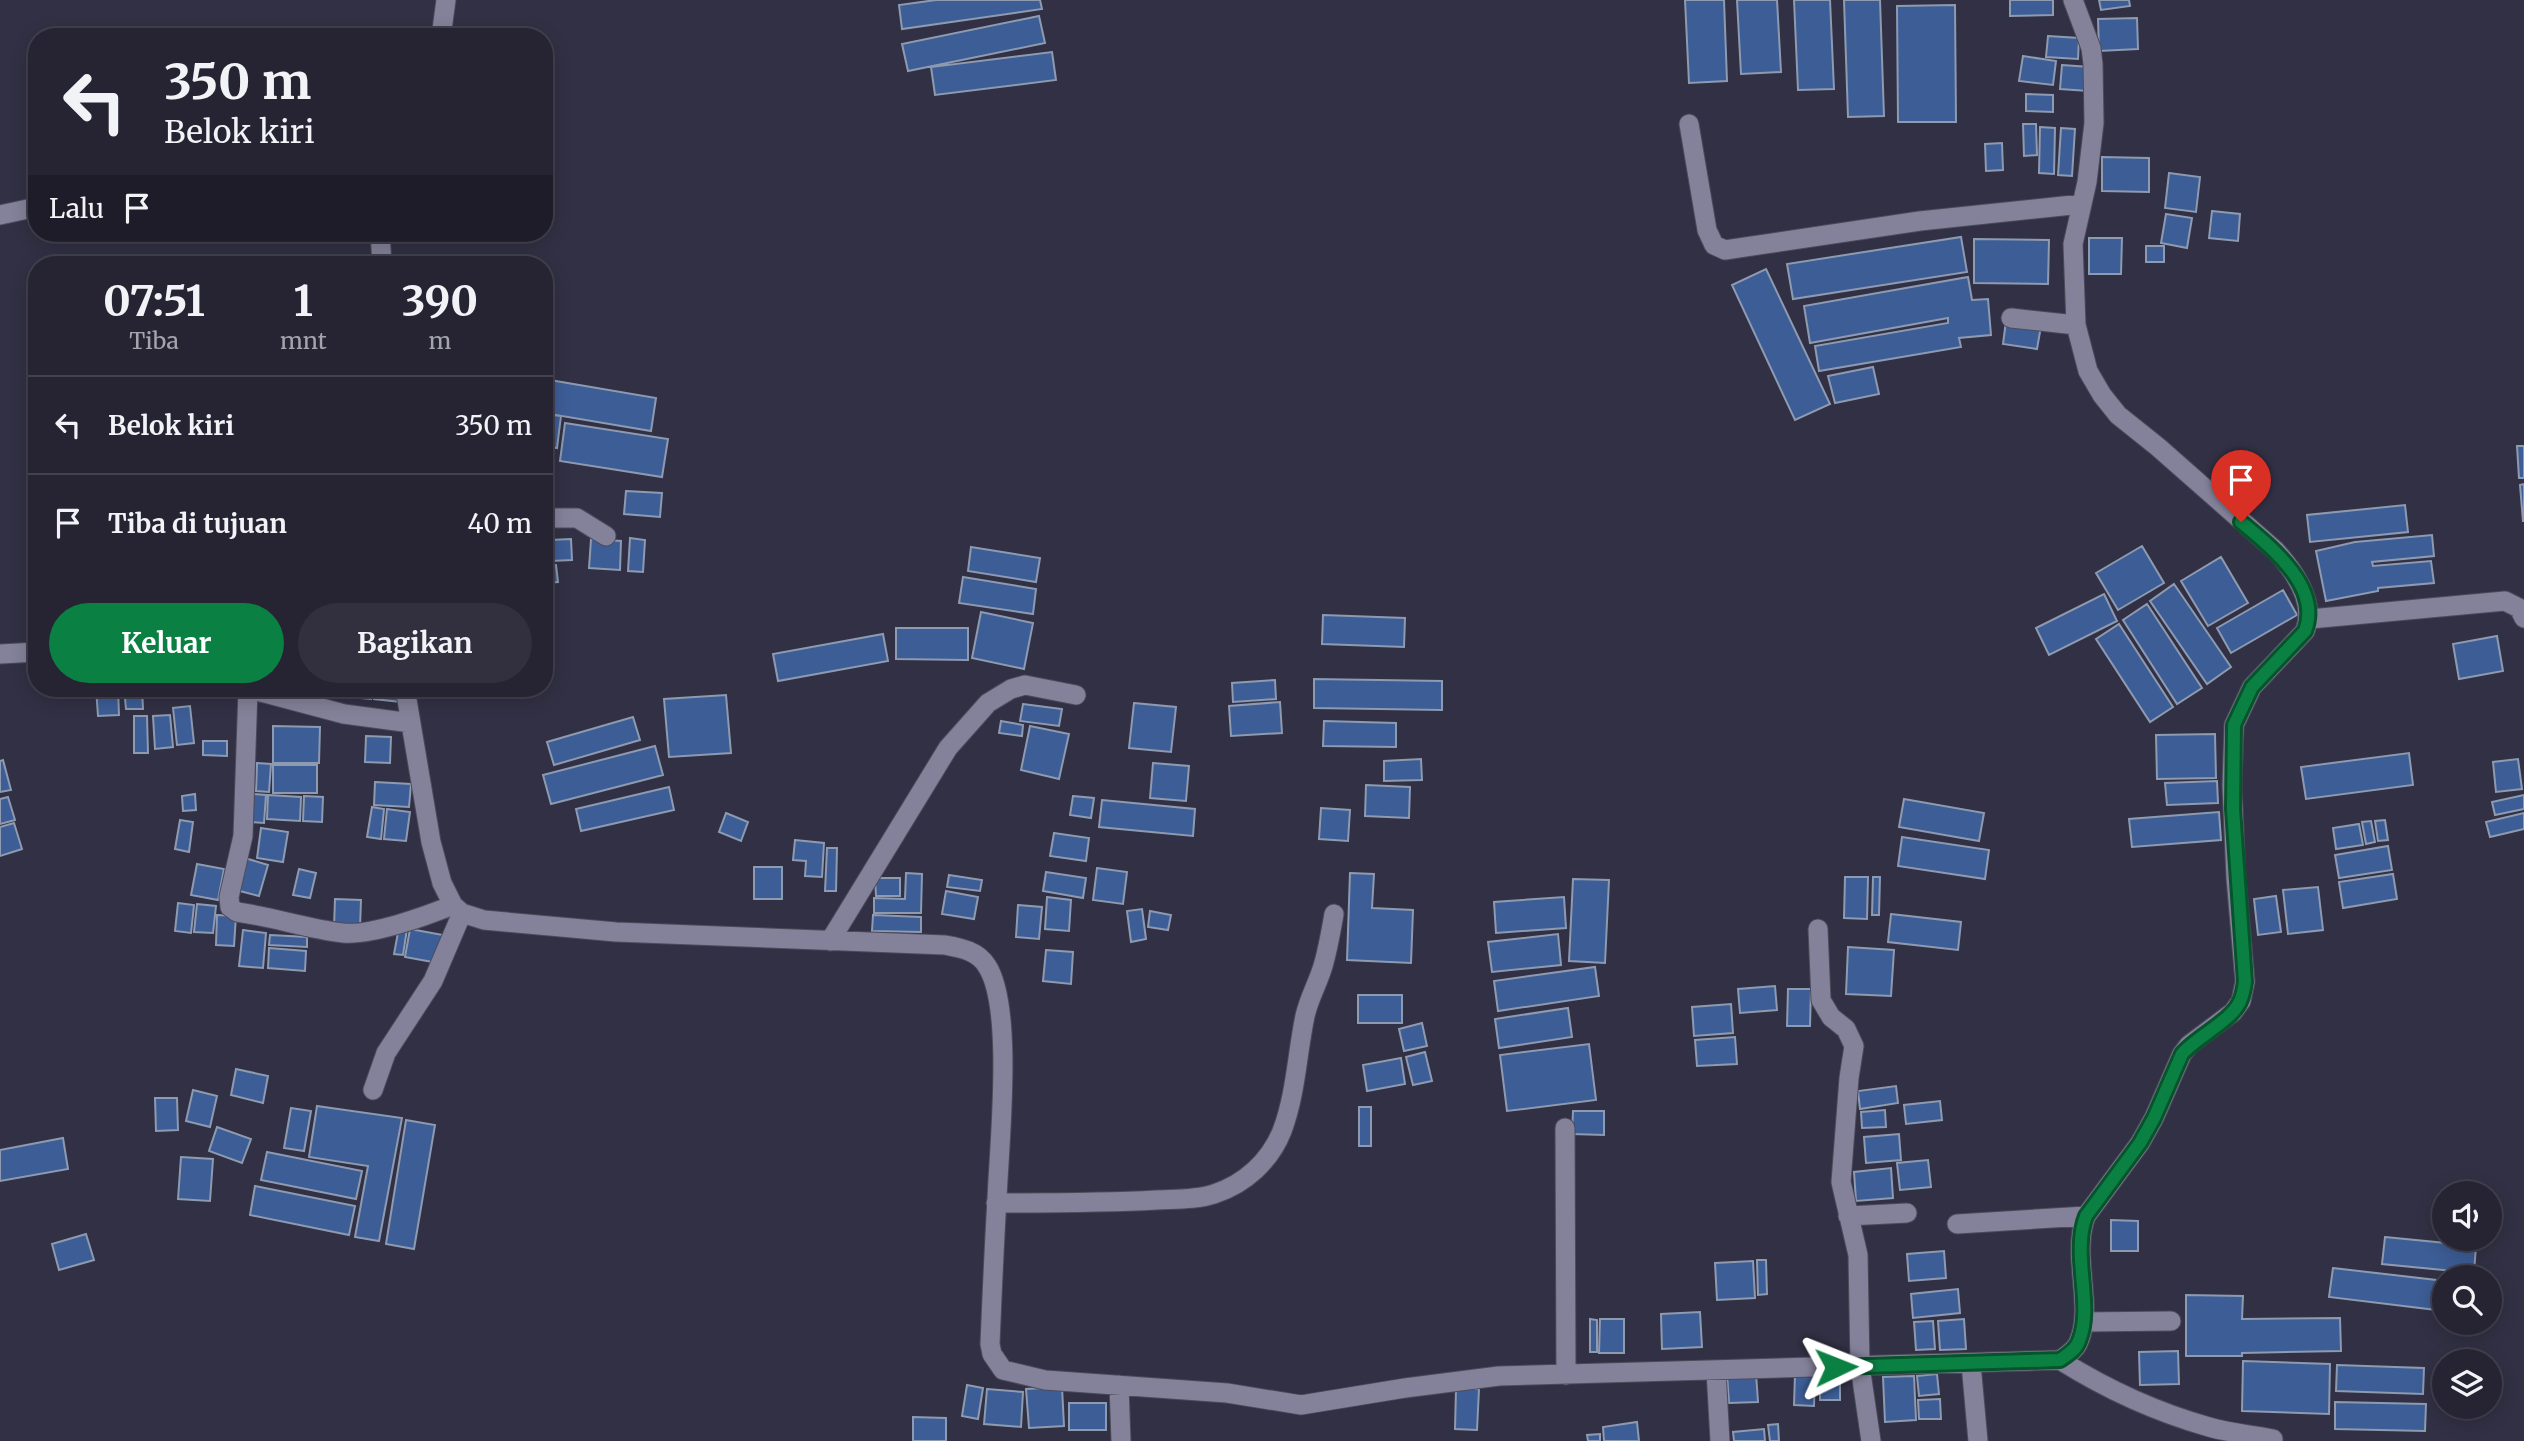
<!DOCTYPE html>
<html lang="id">
<head>
<meta charset="utf-8">
<style>
  body { margin:0; font-family:Merriweather,serif; background:#32303f; color:#f1f3f6; height:100vh; display:flex; flex-direction:column; font-size:26px; white-space:nowrap }
  * { box-sizing:border-box; margin:0 }
  p { font-size:23px; color:#a4a4ac }
  .icon { flex:none; width:38px; height:38px; fill:none; stroke:currentColor; stroke-width:2; stroke-linecap:round; stroke-linejoin:round }
  .map { position:relative; flex:1; overflow:hidden }
  .sheet { position:absolute; left:28px; top:256px; width:525px; height:441px; display:flex; flex-direction:column; background:#262433; border-radius:28px; box-shadow:0 4px 18px #0003,0 0 0 2px #42414e }
  .sheet>* { flex:none }
  .banner { position:absolute; left:28px; top:28px; width:525px; height:214px; border-radius:28px; box-shadow:0 4px 18px #0003,0 0 0 2px #42414e; background:#262433; color:#f1f3f6; overflow:hidden }
  .controls { position:absolute; left:2432px; top:1181px; display:grid; gap:14px }
  .controls a { display:grid; place-items:center; width:70px; height:70px; border-radius:50%; background:#262433; box-shadow:0 4px 18px #0003,0 0 0 2px #42414e; font-size:35px }
  .pin { position:absolute; display:grid; place-items:center; width:60px; height:60px; color:#fff; margin:-72px -30px; border-radius:50% 50% 50% 0; rotate:-45deg; box-shadow:0 0 7px #0007 }
  .pin .icon { rotate:45deg }
  .me { position:absolute; width:77px; margin:-38px; rotate:88deg; stroke-linejoin:round; filter:drop-shadow(0 0 5px #0008) }
  .turn { display:flex; align-items:center; gap:24px; height:147px; padding:0 21px; font-size:32px }
  .turn .icon { width:91px; height:91px; stroke-width:2.5 }
  .turn b { display:block; font-size:49px; line-height:60px }
  .then { display:flex; align-items:center; height:66px; padding:0 21px; background:#0003; gap:14px; font-size:26px }
  .eta { display:flex; justify-content:space-evenly; align-items:center; height:119px; text-align:center }
  .eta b { font-size:42px; font-weight:700; line-height:49px }
  .cta { display:flex; gap:14px; margin-top:auto; padding:14px 21px }
  .cta a { flex:1; height:80px; border-radius:42px; background:#0b8043; color:#fff; font-size:28px; font-weight:700; line-height:80px; text-align:center }
  .cta a+a { background:#32303f; color:#f1f3f6 }
  ul { padding:0; list-style:none }
  li { display:flex; align-items:center; gap:21px; height:98px; padding:0 21px; border-top:2px solid #42414e }
  li div { flex:1 }
  li b { display:block; font-size:26px }
  li em { font-style:normal }
  .map>svg:first-child { display:block }
  .building { fill:#3d5d96; stroke:#8d9ab0; stroke-width:2 }
  .lines { fill:none; stroke-linecap:round; stroke-linejoin:round }
  .minor-casing { stroke:#4c4b5b; stroke-width:21 }
  .minor { stroke:#84829a; stroke-width:19 }
  .route-casing { stroke:#07532c; stroke-width:18 }
  .route { stroke:#0b8043; stroke-width:12 }
</style>
</head>
<body>
<div class="map">
<svg width="2524" height="1441" viewBox="0 0 2524 1441">
  <rect width="100%" height="100%" fill="#323044"/>
  <!-- building -->
  <path class="building" d="M936 0H1040L1042 9 902 29 899 5Z
    M1685 0H1724L1727 81 1689 83Z
    M1737 0H1777L1781 72 1741 74Z
    M1794 0H1830L1834 89 1798 90Z
    M1844 0H1880L1884 116 1848 117Z
    M2010 0H2053V15L2010 16Z
    M2099 0H2129L2130 6 2101 10Z
    M1955 5 1956 122H1898L1897 6Z
    M1039 16 1045 43 908 71 902 44Z
    M2137 18 2138 49 2099 51 2098 19Z
    M2048 36 2079 38 2078 59 2046 57Z
    M1052 52 1056 80 935 95 931 67Z
    M2023 56 2056 61 2053 85 2019 81Z
    M2062 65 2090 67 2088 91 2060 89Z
    M2026 94 2053 95V112L2026 111Z
    M2023 124H2036L2037 155 2024 156Z
    M2040 127 2055 128 2054 174 2039 173Z
    M2061 128 2075 129 2072 176 2058 175Z
    M2002 143 2003 170 1986 171 1985 144Z
    M2102 157 2149 158V192L2102 191Z
    M2169 173 2200 177 2196 212 2165 208Z
    M2212 211 2240 214 2238 241 2209 238Z
    M2166 214 2192 218 2187 248 2161 243Z
    M1961 237 1967 272 1793 299 1787 264Z
    M2089 238H2122L2121 274H2089Z
    M1974 239 2049 240 2048 284 1974 283Z
    M2146 246H2164V262H2146Z
    M1766 269 1830 404 1795 420 1732 285Z
    M1968 277 1972 300 1988 299 1991 335 1959 338 1961 347 1819 371 1815 346 1948 323V318L1810 343 1804 306Z
    M2006 321 2041 326 2037 349 2003 344Z
    M1873 367 1879 394 1835 403 1828 376Z
    M544 379 656 398 651 431 544 413Z
    M544 414 561 416 557 448 544 446Z
    M565 423 668 439 662 477 560 461Z
    M2517 446H2524V478H2519Z
    M2524 484V521H2523L2520 485Z
    M626 491 662 493 660 517 624 514Z
    M2405 505 2408 532 2310 542 2307 515Z
    M2432 535 2434 556 2372 562 2373 566 2431 561 2434 583 2378 588V591L2326 601 2316 551 2355 542Z
    M544 538H547L549 560H544Z
    M630 538 645 540 643 572 628 571Z
    M571 539 572 560 551 561 550 540Z
    M591 539 621 541 620 570 589 568Z
    M2142 546 2164 583 2118 610 2096 573Z
    M971 547 1040 558 1036 582 968 571Z
    M2221 557 2248 603 2208 626 2181 581Z
    M556 565 558 582 544 583V566Z
    M963 577 1036 589 1033 614 959 603Z
    M2174 584 2231 667 2207 684 2150 601Z
    M2283 590 2297 615 2231 653 2217 628Z
    M2104 594 2117 621 2049 655 2036 628Z
    M2147 604 2202 688 2177 704 2123 620Z
    M981 612 1033 623 1024 669 972 658Z
    M1323 615 1405 618 1404 647 1322 644Z
    M2119 624 2173 707 2150 722 2096 639Z
    M896 628H968V660L896 659Z
    M883 634 888 661 778 681 773 654Z
    M2497 636 2503 671 2459 679 2453 644Z
    M1314 679 1442 681V710L1314 708Z
    M1275 680 1276 699 1233 702 1232 683Z
    M96 688H118L119 715 98 716Z
    M124 688H142L143 709H126Z
    M361 688H372L371 699 361 698Z
    M375 688H402L400 702 374 699Z
    M726 695 731 753 669 757 664 699Z
    M1280 702 1282 733 1231 736 1229 706Z
    M1134 703 1176 707 1171 752 1129 748Z
    M1023 704 1062 709 1059 726 1020 721Z
    M190 706 194 743 177 745 173 708Z
    M170 715 173 747 155 749 153 716Z
    M134 716H147L148 753H134Z
    M633 717 640 740 554 765 547 742Z
    M1001 721 1023 725 1022 736 999 733Z
    M1324 721 1396 723V747L1323 746Z
    M273 726 320 727 319 763H273Z
    M1030 726 1069 734 1059 779 1021 770Z
    M2215 734 2216 778 2157 779 2156 735Z
    M366 736 391 737 390 763 365 762Z
    M203 741H227V756L203 755Z
    M655 746 663 775 551 804 543 775Z
    M2409 753 2413 785 2306 799 2301 767Z
    M1421 759 1422 780 1384 781V761Z
    M2518 759 2522 789 2496 792 2493 762Z
    M3 760 11 790 0 792V761Z
    M257 763 271 764 269 792 256 791Z
    M1153 763 1189 766 1186 801 1150 798Z
    M273 765H317V793H273Z
    M2217 781 2218 803 2167 805 2165 783Z
    M375 782 411 784 409 807 374 805Z
    M1366 785 1410 787 1409 818 1365 816Z
    M669 787 674 810 581 831 576 809Z
    M195 794 196 810 183 811 182 796Z
    M253 794 266 795 264 823 251 822Z
    M268 795 301 797 300 821 267 819Z
    M2524 795V809L2495 815 2492 802Z
    M304 796 323 797 322 822 303 821Z
    M1073 796 1094 798 1091 818 1070 815Z
    M8 797 15 820 0 824V799Z
    M1904 799 1984 813 1979 841 1899 827Z
    M1102 800 1195 809 1193 836 1099 827Z
    M372 807 384 809 381 839 367 837Z
    M1321 808 1350 810 1348 841 1319 839Z
    M387 809 410 812 406 841 384 839Z
    M2219 812 2221 840 2132 847 2129 819Z
    M726 813 748 822 741 841 719 832Z
    M2524 813V829L2490 837 2486 822Z
    M180 820 193 822 189 852 175 849Z
    M2385 820 2388 840 2378 841 2375 821Z
    M2371 821 2375 842 2366 844 2362 822Z
    M14 823 22 849 0 856V827Z
    M2359 824 2363 845 2336 849 2333 828Z
    M261 828 288 832 283 862 257 858Z
    M1054 833 1089 838 1086 861 1050 856Z
    M1902 837 1989 850 1985 879 1898 866Z
    M795 840 824 843 822 877 805 876 806 861 793 860Z
    M2388 846 2392 870 2339 878 2335 855Z
    M827 848H837L836 891H825Z
    M245 858 268 865 259 896 236 890Z
    M197 864 224 869 218 900 191 895Z
    M754 867H782V899H754Z
    M1097 868 1127 872 1123 904 1093 900Z
    M299 869 316 873 310 898 293 895Z
    M1046 872 1086 878 1083 898 1043 891Z
    M906 873 922 874 921 913H874V898L905 899Z
    M1350 873 1374 874 1372 908 1413 910 1411 963 1347 960Z
    M2393 874 2397 899 2343 908 2339 882Z
    M949 875 982 880 980 891 947 887Z
    M1845 877H1868L1867 919 1844 918Z
    M1873 877H1880L1879 915H1872Z
    M875 878H900V896H876Z
    M1573 879 1609 880 1605 963 1569 961Z
    M2318 887 2323 930 2288 934 2283 890Z
    M946 891 978 897 974 919 942 914Z
    M2276 896 2281 932 2258 935 2254 899Z
    M1047 897 1071 900 1069 931 1045 929Z
    M1564 897 1566 928 1496 933 1494 902Z
    M335 899 361 900 360 928 334 927Z
    M178 903 194 905 191 933 175 931Z
    M197 904 216 906 213 933 194 932Z
    M1018 905 1042 907 1039 939 1016 937Z
    M1142 909 1146 939 1131 942 1127 911Z
    M1150 911 1171 915 1168 930 1148 927Z
    M1891 914 1961 922 1958 950 1888 942Z
    M217 915 236 916 234 946 216 945Z
    M873 915 921 917V932L872 931Z
    M399 927 407 929 403 955 394 954Z
    M410 929 443 935 438 963 405 957Z
    M243 930 266 933 263 968 239 966Z
    M1558 934 1561 965 1492 972 1488 942Z
    M270 935 307 937V947L269 945Z
    M1848 947 1894 950 1891 996 1846 994Z
    M269 948 306 951 305 971 268 968Z
    M1046 950 1073 952 1071 984 1043 981Z
    M1595 967 1599 996 1498 1011 1494 981Z
    M1775 986 1777 1010 1740 1013 1738 989Z
    M1788 989H1811L1810 1026H1787Z
    M1358 995H1402V1023H1358Z
    M1731 1004 1733 1033 1694 1036 1692 1007Z
    M1568 1008 1572 1037 1499 1048 1495 1019Z
    M1422 1023 1427 1046 1404 1051 1399 1029Z
    M1735 1037 1737 1064 1697 1066 1695 1040Z
    M1589 1044 1596 1100 1507 1111 1500 1055Z
    M1425 1052 1432 1081 1413 1085 1406 1057Z
    M1401 1058 1405 1084 1367 1091 1363 1065Z
    M236 1069 268 1076 263 1103 231 1095Z
    M1896 1086 1898 1103 1860 1109 1858 1091Z
    M193 1090 217 1096 210 1127 186 1121Z
    M155 1098H177L178 1130 156 1131Z
    M1940 1101 1942 1120 1906 1124 1904 1105Z
    M317 1106 402 1118 379 1241 355 1237 368 1166 309 1157Z
    M1359 1107H1371V1146H1359Z
    M291 1108 311 1111 304 1151 284 1148Z
    M1885 1110 1886 1127 1862 1128 1861 1112Z
    M1573 1111H1604V1135L1572 1134Z
    M406 1120 435 1125 414 1249 386 1244Z
    M217 1127 251 1139 242 1163 209 1151Z
    M1899 1134 1901 1160 1866 1163 1864 1137Z
    M63 1138 68 1169 0 1181V1150Z
    M267 1152 362 1171 356 1199 261 1180Z
    M181 1157 213 1159 210 1201 178 1199Z
    M1928 1160 1931 1187 1900 1190 1897 1163Z
    M1891 1168 1893 1198 1856 1201 1854 1172Z
    M255 1186 355 1206 349 1235 250 1215Z
    M2111 1220 2138 1221V1251H2111Z
    M86 1234 94 1260 59 1270 52 1244Z
    M2385 1237 2476 1246 2474 1273 2382 1264Z
    M1944 1251 1946 1278 1909 1281 1907 1254Z
    M1757 1260H1766L1767 1294 1758 1295Z
    M1753 1261 1755 1298 1717 1300 1715 1263Z
    M2333 1268 2445 1281V1311L2329 1297Z
    M1958 1289 1960 1313 1913 1318 1911 1294Z
    M2186 1295 2243 1296 2242 1319 2340 1318 2341 1351 2242 1353V1356H2186Z
    M1700 1312 1702 1347 1662 1349 1661 1314Z
    M1590 1319 1597 1320V1352H1590Z
    M1600 1319H1624V1353H1599Z
    M1964 1319 1966 1349 1940 1350 1938 1321Z
    M1933 1321 1935 1349 1916 1350 1914 1322Z
    M2178 1351 2179 1384 2140 1385 2139 1352Z
    M2243 1361 2330 1364 2329 1414 2242 1411Z
    M2337 1365 2424 1368 2423 1394 2336 1391Z
    M1820 1372H1840V1400H1820Z
    M1756 1373 1758 1402 1729 1403 1727 1375Z
    M1795 1374H1815L1814 1406 1794 1405Z
    M1937 1374 1939 1394 1919 1396 1917 1376Z
    M1914 1376 1916 1420 1885 1422 1883 1377Z
    M967 1385 983 1388 978 1419 962 1416Z
    M1062 1387 1064 1426 1029 1428 1026 1389Z
    M987 1389 1023 1392 1021 1427 984 1424Z
    M1456 1389H1479L1477 1430 1455 1429Z
    M1940 1399 1941 1419H1919L1918 1400Z
    M2335 1402 2426 1404 2425 1431 2335 1429Z
    M1069 1403H1106V1430H1069Z
    M913 1417 946 1418V1441H913Z
    M1637 1422 1639 1441H1604L1603 1427Z
    M1778 1424 1779 1441H1770L1768 1425Z
    M1764 1429 1765 1441H1734L1733 1432Z
    M1600 1434V1441H1588L1587 1435Z"/>
  <g class="lines">
    <defs>
      <path id="minor" d="M441 37 446 0
        M1689 124 1707 230 1714 245 1725 250 1920 221 2082 204
        M0 215 37 207
        M380 233 382 264
        M2011 318 2076 325
        M544 518H577L606 536
        M2310 619 2505 601 2519 608 2524 618
        M0 654 37 652
        M246 688 344 714 411 723
        M405 688 431 842 442 883 453 905 462 913 484 920 616 932 945 945C961 948 978 951 987 966 1014 1008 999 1146 997 1199 994 1248 992 1296 990 1344L992 1354 1003 1370 1045 1380 1227 1393 1301 1405 1405 1388 1499 1376 2060 1360C2067 1355 2076 1350 2079 1341 2094 1305 2071 1256 2086 1216L2140 1143 2154 1118 2182 1054 2189 1045 2233 1012 2241 1001 2245 982 2236 878 2232 786 2234 725 2252 687 2305 631C2316 602 2295 572 2276 551L2158 447 2118 415 2102 395 2088 371 2076 325 2073 244 2087 182 2094 123 2093 64 2091 48 2073 0
        M248 689 243 836 229 897 230 907 237 912C273 917 308 929 343 933 371 936 426 916 453 905
        M1818 929 1821 1000 1831 1017 1846 1029 1854 1046 1849 1078 1841 1182 1858 1255 1860 1366 1871 1441
        M830 941 948 748 988 703 1011 689 1025 685 1076 695
        M373 1090 386 1053 433 981 462 913
        M1565 1128 1566 1375
        M996 1203C1050 1203 1103 1203 1156 1200 1175 1199 1196 1200 1214 1194 1245 1184 1270 1161 1282 1131 1296 1094 1297 1054 1305 1016 1309 998 1318 983 1323 966 1328 949 1331 931 1334 914
        M1848 1216 1907 1213
        M1957 1224 2086 1216
        M2084 1322 2171 1321
        M2060 1360C2106 1389 2156 1412 2209 1427 2230 1433 2252 1435 2273 1439
        M1971 1364 1978 1441
        M1716 1371 1720 1441
        M1119 1385 1121 1441"/>
    </defs>
    <!-- minor casing -->
    <use href="#minor" class="minor-casing"/>
    <!-- minor -->
    <use href="#minor" class="minor"/>
  </g>
  <g class="lines">
    <defs>
      <path id="route" d="M1836 1367 2060 1360C2067 1355 2076 1350 2079 1341 2094 1305 2071 1255 2086 1216L2140 1143 2154 1118 2182 1054C2197 1036 2234 1020 2241 999 2243 994 2244 988 2245 982L2233 809 2234 725 2252 687 2305 631C2322 587 2271 547 2241 522"/>
    </defs>
    <!-- route casing -->
    <use href="#route" class="route-casing"/>
    <!-- route -->
    <use href="#route" class="route"/>
  </g>
</svg>
<div class="controls">
<a><svg class="icon" aria-label="sound" viewBox="0 0 24 24"><path d="M4 9h4l5-4v14l-5-4H4zM17 9q2 3 0 6"/></svg></a>
<a><svg class="icon" aria-label="search" viewBox="0 0 24 24"><circle cx="10" cy="10" r="6"/><path d="M15 15l6 6"/></svg></a>
<a><svg class="icon" aria-label="layers" viewBox="0 0 24 24"><path d="M12 4l9 5-9 5-9-5zM3 14l9 5 9-5"/></svg></a>
</div>
<div class="pin" style="left:2241px;top:522px;background:#d93025"><svg class="icon" aria-label="arrive" viewBox="0 0 24 24"><path d="M6 21V4h12l-3 4 3 4H6"/></svg></div>
<svg class="me" style="left:1836px;top:1367px" viewBox="-20 -20 40 40"><path d="M0-17L14 15 0 8-14 15z" fill="#0b8043" stroke="#fff" stroke-width="4"/></svg>
<div class="banner">
<div class="turn"><svg class="icon" aria-label="left" viewBox="0 0 24 24"><path d="M17 20v-9H6M10 6l-5 5 5 5"/></svg><div><b>350 m</b>Belok kiri</div></div>
<div class="then">Lalu<svg class="icon" aria-label="arrive" viewBox="0 0 24 24"><path d="M6 21V4h12l-3 4 3 4H6"/></svg></div>
</div>
<section class="sheet">
<div class="eta">
<div><b>07:51</b><p>Tiba</p></div>
<div><b>1</b><p>mnt</p></div>
<div><b>390</b><p>m</p></div>
</div>
<ul>
<li><svg class="icon" aria-label="left" viewBox="0 0 24 24"><path d="M17 20v-9H6M10 6l-5 5 5 5"/></svg><div><b>Belok kiri</b></div><em>350 m</em></li>
<li><svg class="icon" aria-label="arrive" viewBox="0 0 24 24"><path d="M6 21V4h12l-3 4 3 4H6"/></svg><div><b>Tiba di tujuan</b></div><em>40 m</em></li>
</ul>
<div class="cta"><a>Keluar</a><a>Bagikan</a></div>
</section>
</div>
</body>
</html>
